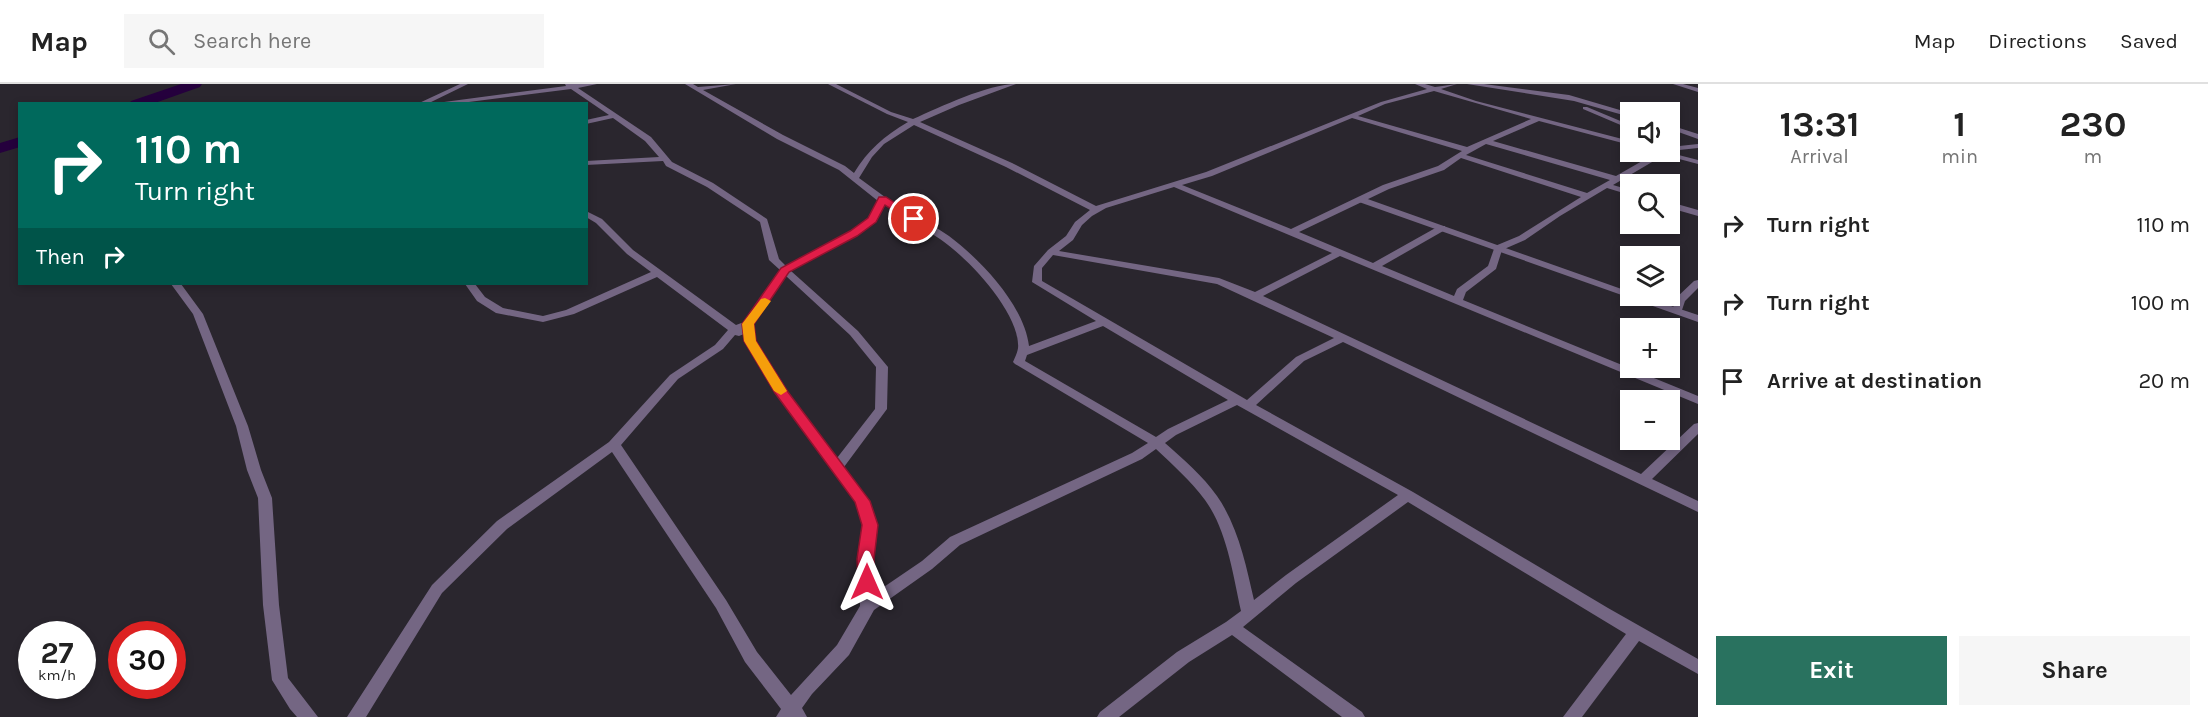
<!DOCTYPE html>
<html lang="en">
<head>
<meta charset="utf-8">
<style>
  body { margin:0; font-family:Karla,sans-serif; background:#f6f6f6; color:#222; height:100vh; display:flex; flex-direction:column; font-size:22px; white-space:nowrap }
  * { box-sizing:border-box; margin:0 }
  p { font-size:20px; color:#767676 }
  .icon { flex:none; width:33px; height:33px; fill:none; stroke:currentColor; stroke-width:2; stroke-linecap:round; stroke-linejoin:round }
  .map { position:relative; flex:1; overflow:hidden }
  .panel { display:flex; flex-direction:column; background:#fff; width:510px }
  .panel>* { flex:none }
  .banner { position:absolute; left:18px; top:18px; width:570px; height:183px; border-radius:0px; box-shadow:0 3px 9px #0003; background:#00695c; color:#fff; overflow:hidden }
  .fabs { position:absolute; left:1620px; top:18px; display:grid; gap:12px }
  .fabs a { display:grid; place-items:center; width:60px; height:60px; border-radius:0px; background:#fff; box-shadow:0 3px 9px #0003; font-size:30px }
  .speed { position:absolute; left:18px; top:537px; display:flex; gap:12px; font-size:30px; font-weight:700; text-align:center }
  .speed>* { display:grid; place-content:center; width:78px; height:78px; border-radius:50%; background:#fff; box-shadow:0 3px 9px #0003; line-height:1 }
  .speed small { font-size:15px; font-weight:400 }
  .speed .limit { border:9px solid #d22; background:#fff; color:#111 }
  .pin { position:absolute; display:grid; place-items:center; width:51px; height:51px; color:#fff; margin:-26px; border:3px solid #fff; border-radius:50%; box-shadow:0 2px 6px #0007 }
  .me { position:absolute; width:66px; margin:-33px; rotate:0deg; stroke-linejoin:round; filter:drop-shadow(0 0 4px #0008) }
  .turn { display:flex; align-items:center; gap:21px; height:126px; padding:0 18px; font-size:27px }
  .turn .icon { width:78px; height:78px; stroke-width:2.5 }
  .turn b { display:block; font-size:42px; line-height:51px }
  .then { display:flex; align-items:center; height:57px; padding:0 18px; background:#0003; gap:12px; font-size:22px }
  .eta { display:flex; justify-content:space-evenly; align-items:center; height:102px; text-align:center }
  .eta b { font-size:36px; font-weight:700; line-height:42px }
  .primary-button { display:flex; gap:12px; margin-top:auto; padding:12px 18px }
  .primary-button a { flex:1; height:69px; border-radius:0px; background:#29725f; color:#fff; font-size:24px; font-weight:700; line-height:69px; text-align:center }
  .primary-button a+a { background:#f6f6f6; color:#222 }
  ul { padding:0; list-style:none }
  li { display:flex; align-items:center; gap:18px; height:78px; padding:0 18px }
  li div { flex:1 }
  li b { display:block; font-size:22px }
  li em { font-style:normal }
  header { display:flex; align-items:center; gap:36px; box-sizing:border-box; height:84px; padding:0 30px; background:#fff; border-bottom:2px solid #e0e0e0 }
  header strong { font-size:28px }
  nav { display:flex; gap:33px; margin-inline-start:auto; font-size:21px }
  .search { width:420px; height:54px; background:#f6f6f6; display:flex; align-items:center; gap:15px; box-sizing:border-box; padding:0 21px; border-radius:0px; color:#767676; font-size:22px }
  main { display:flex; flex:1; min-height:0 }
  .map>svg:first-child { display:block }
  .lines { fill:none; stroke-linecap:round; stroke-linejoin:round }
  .canal { fill:#25003d; fill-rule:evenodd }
  .minor { fill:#746683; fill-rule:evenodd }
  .tertiary { fill:#746683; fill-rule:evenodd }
  .route { fill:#e11d48; stroke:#92132f; stroke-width:1.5 }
  .slow { fill:#f59e0b }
</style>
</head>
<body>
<header>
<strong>Map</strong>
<div class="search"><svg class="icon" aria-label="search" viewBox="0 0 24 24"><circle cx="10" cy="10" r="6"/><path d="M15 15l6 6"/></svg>Search here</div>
<nav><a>Map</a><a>Directions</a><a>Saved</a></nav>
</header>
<main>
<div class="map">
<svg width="1698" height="633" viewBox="0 0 1698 633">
  <rect width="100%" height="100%" fill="#2a262e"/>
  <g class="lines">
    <!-- canal -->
    <path class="canal" d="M181 0H202L200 3 152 20H129L131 17Z
      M20 53V63L0 69V59Z"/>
    <!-- minor -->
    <path class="minor" d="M460 0H468L427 20H417Z
      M565 0H597L578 4 651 53 672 78 713 99 767 135 779 175 786 182 851 147 868 134 878 117 839 86 777 55 685 0H693L698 3 736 0 703 6 783 51 845 82 854 89C868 66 884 52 908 38L887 30 828 0H836L891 28 913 35C940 23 988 0 1016 0L959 21 920 38 1012 79 1096 122 1206 88 1381 18 1427 5 1415 0H1425L1435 3 1457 0 1441 5 1476 17 1630 57V61L1539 37 1493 57 1616 92 1656 69V68H1667L1698 76V80L1664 71 1613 101 1630 106V111L1607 104 1560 132 1525 156 1502 166 1496 185 1466 208 1463 216 1698 312V320L1340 172 1263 212 1641 390 1694 340 1698 339V350L1652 395 1698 417V428L1343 258 1304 277 1256 321 1413 408 1608 524 1698 575V590L1639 557 1582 633H1563L1626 550 1408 418 1296 499 1243 543 1362 628 1365 633H1342L1232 551 1189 578 1119 633H1097L1100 628 1177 568 1226 538 1241 527C1233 491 1227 446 1205 416 1191 397 1173 381 1156 365L1142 375 960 461 932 485 874 526 849 571 812 610 802 624 807 633H776L781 625 745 578 716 524 612 368 507 445 442 509 366 633H347L432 501 497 437 609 358 670 291 715 261 728 246 657 193 574 230 543 238 496 229 477 217 465 200H475L485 213 503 224 543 232 566 226 651 188 627 170 596 139 586 133V127L602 135 633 166 736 241 744 238 780 186 769 176 760 138 707 103 666 82 663 77 586 81V77L659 73 645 57 613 34 586 40V36L609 31 571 5 453 20H429L566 2ZM1434 7 1531 35 1467 63 1358 32 1385 20ZM1352 34 1462 67 1438 82 1383 101 1291 145 1182 101 1212 92ZM914 41 1006 83 1090 126 1075 138 1066 152 1048 166 1034 182 1032 198 1096 237 1029 262C1024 221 981 176 949 152 930 139 909 128 889 116 879 109 869 101 859 94L872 73 884 60ZM1486 60 1610 96 1587 109 1466 71ZM1461 74 1581 113 1519 152 1495 162 1488 182 1457 205 1454 212 1382 182 1445 146V142H1439L1373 179 1299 148 1389 105 1444 86ZM1174 103 1332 169 1255 208 1219 194 1059 167 1073 156 1082 141 1092 132 1106 124ZM885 121C903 132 922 143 940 155 967 173 1017 226 1018 260 1019 266 1015 273 1013 278L1015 280 1148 359 1132 369 950 453 922 477 875 509 873 475 877 441 869 417 844 383 887 325 888 283 858 247 791 187 857 151 875 138ZM1053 171 1217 200 1334 254 1296 273 1247 316 1042 197V184ZM786 192 850 251 876 283 875 325 837 374 787 308 755 257 753 240ZM1103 242 1228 316 1168 345 1156 353 1025 277 1027 271ZM744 250 745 257 776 309 855 418 863 441 859 475 860 522 837 561 791 611 757 568 726 516 621 361 678 295 723 265 735 251 739 252ZM1237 321 1398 411 1286 491 1254 516C1246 481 1238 442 1217 412 1203 392 1183 375 1165 359L1176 351Z
      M1467 0H1484L1569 11 1630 29V33L1574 17Z
      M1673 0H1683L1698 4V8Z
      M1583 23H1587L1630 41V45L1583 25Z
      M1670 41 1698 50V55L1670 45Z
      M1698 60V64L1670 67V63Z
      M1670 118 1698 126V132L1670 124Z
      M1698 196V204L1685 217 1681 229H1673L1672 227 1676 214 1694 197Z
      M171 200H181L203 230 248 342 261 386 272 414 279 521 288 594 318 633H297L290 625 272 596 263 521 258 414 247 386 236 342 193 230Z"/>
    <!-- tertiary -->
    <path class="tertiary" d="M1362 113 1630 208V212H1641L1698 231V238L1359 118V114Z"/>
  </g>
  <!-- route -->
  <path class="route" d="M879 113H886L919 135 910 137 885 121 876 138 857 152 789 188 754 240 756 257 788 308 870 417 878 441 874 475 875 498 873 503 867 505 861 503 858 498 857 475 862 441 855 418 775 309 744 257 742 240 781 184 850 147 868 134Z"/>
  <!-- slow -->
  <path class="slow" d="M765 214 771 217 754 240 756 257 787 307 781 311 774 307 744 257 742 240 761 215Z"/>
</svg>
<div class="fabs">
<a><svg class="icon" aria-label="sound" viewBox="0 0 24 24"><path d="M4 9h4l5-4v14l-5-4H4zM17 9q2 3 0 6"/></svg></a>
<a><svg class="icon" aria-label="search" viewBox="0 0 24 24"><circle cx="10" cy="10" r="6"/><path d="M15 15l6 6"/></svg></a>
<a><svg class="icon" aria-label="layers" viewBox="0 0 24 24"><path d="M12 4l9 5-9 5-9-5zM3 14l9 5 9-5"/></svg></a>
<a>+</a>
<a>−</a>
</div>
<div class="speed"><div>27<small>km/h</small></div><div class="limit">30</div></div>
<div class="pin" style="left:914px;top:135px;background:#d93025"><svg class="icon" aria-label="arrive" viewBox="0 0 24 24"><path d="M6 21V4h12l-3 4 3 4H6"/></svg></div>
<svg class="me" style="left:867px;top:498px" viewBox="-20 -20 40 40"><path d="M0-17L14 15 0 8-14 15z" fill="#e11d48" stroke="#fff" stroke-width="4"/></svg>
<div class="banner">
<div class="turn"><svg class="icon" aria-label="right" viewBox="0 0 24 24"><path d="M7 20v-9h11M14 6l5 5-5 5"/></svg><div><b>110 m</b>Turn right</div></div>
<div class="then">Then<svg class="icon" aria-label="right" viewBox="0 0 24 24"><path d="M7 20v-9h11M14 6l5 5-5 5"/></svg></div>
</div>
</div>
<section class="panel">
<div class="eta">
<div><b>13:31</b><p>Arrival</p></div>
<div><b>1</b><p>min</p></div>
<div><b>230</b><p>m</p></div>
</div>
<ul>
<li><svg class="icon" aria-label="right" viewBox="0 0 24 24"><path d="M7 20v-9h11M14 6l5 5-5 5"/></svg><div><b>Turn right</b></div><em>110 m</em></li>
<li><svg class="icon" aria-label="right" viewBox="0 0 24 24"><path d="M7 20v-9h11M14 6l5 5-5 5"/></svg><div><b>Turn right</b></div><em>100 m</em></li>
<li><svg class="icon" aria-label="arrive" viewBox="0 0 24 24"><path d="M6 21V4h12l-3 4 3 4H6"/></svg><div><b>Arrive at destination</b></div><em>20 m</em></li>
</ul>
<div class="primary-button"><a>Exit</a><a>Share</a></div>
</section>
</main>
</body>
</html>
